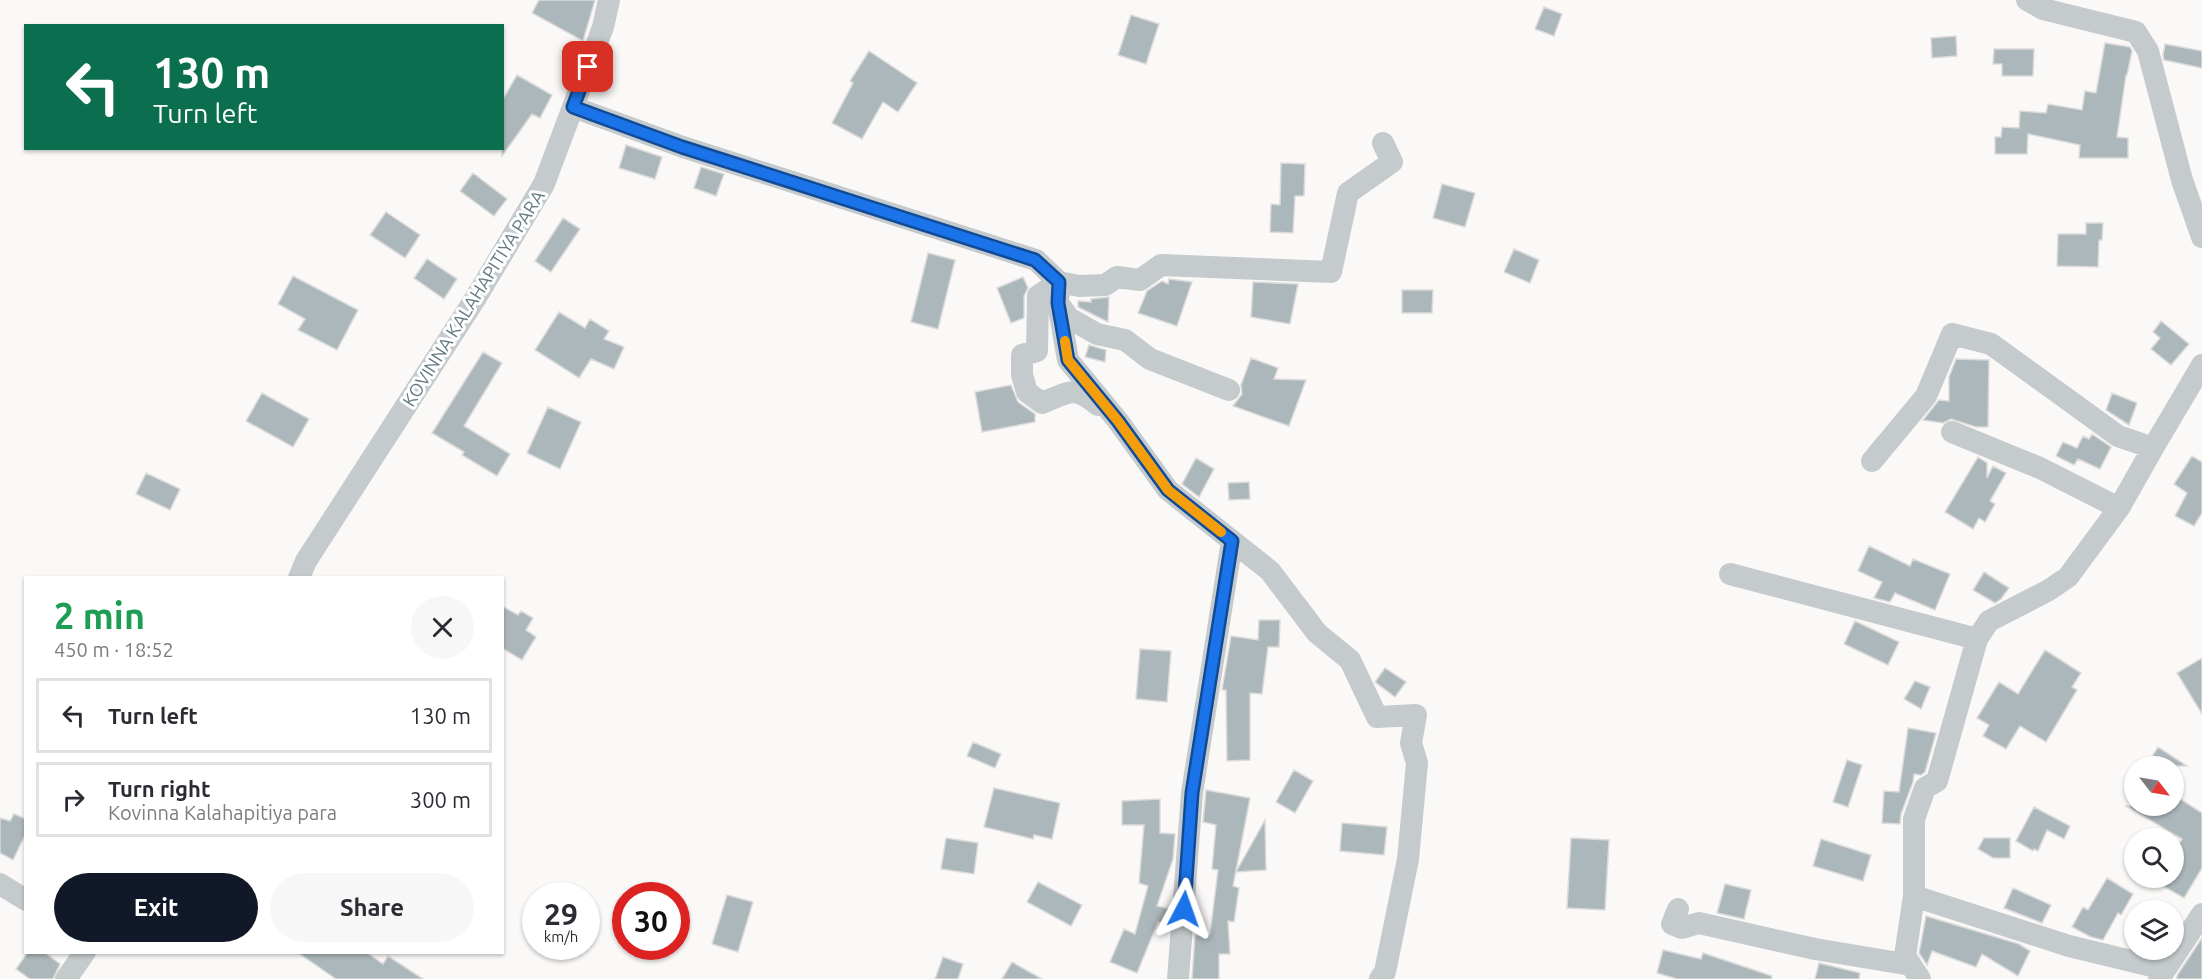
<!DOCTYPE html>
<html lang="en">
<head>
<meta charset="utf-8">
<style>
  body { margin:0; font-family:Ubuntu,sans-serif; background:#f7f7f7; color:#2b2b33; height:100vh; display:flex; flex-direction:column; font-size:22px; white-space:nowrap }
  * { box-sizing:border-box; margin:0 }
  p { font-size:20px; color:#7c7c81 }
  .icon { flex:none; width:33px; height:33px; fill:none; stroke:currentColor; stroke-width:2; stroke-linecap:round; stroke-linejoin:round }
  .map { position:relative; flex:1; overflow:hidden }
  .sheet { position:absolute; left:24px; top:576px; width:480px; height:378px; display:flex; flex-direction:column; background:#fff; border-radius:0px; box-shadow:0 2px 4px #0004 }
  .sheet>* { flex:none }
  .guide { position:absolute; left:24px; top:24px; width:480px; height:126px; border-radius:0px; box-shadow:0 2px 4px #0004; background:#0b6e4f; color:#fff; overflow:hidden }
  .needle { width:39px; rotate:121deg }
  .controls { position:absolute; left:2124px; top:756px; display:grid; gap:12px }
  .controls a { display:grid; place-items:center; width:60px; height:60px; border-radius:50%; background:#fff; box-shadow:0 2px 4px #0004; font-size:30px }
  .speed { position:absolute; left:522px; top:882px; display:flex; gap:12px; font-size:30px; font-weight:700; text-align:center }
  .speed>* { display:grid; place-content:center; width:78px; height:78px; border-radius:50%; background:#fff; box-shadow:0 2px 4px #0004; line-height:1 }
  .speed small { font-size:15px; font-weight:400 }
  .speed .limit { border:9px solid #d22; background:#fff; color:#111 }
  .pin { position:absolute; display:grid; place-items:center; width:51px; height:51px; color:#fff; margin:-26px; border-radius:12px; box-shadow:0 3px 9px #0006 }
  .me { position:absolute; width:66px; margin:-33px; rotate:4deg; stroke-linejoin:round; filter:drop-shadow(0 0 4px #0008) }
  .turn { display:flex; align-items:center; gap:21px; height:126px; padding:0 30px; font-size:27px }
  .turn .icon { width:78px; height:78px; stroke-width:2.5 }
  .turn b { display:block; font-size:42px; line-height:51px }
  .round { display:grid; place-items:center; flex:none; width:63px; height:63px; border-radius:32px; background:#f7f7f7 }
  .summary { display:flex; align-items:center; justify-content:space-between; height:102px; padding:0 30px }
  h1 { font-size:36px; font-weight:600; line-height:45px; color:#1e9e55 }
  .action { display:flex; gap:12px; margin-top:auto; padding:12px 30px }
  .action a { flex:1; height:69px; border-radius:36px; background:#111827; color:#fff; font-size:24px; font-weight:600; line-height:69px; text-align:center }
  .action a+a { background:#f7f7f7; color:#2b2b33 }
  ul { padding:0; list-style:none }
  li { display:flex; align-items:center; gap:18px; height:75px; margin:0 12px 9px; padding:0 18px; border:3px solid #e1e1e2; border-radius:0px }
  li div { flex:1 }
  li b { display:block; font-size:22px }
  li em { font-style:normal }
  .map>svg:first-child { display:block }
  .building { fill:#acb7bb; stroke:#dcdbda; stroke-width:1.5 }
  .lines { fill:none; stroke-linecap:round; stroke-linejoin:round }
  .minor { stroke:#c5cbcd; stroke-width:22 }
  .route-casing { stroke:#114b97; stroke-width:15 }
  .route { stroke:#1a73e8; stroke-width:10 }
  .slow { stroke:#f59e0b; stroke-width:10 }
  .labels { text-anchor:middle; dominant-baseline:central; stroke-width:6; stroke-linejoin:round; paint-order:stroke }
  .street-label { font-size:18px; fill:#647a83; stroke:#fff }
</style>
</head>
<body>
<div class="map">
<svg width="2202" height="979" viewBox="0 0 2202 979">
  <rect width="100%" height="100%" fill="#faf9f8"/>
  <!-- building -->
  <path class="building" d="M539 0H595L583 41 532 13Z
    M1544 7 1562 14 1554 36 1535 29Z
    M1131 15 1159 24 1146 64 1118 55Z
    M1956 36 1957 56 1932 58 1931 38Z
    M2105 43 2130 47 2132 51 2127 75H2126L2117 137 2128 138V158H2079L2080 145 2028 134 2027 154H1995V137H2001L2002 127 2019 128 2020 111 2046 113 2048 104 2082 110 2085 91 2096 93Z
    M2165 44 2202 51V68L2164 60 2163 55Z
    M1994 49H2034L2033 76H2002V64H1993Z
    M869 51 917 83 898 112 883 102 862 139 832 123 853 83 850 81Z
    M517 75 552 95 540 118 532 114 502 156V101Z
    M626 145 662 157 655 179 619 168Z
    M1281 163 1305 164 1304 196H1295L1293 233 1270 232 1271 204 1280 205Z
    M701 167 724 174 716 196 694 188Z
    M473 173 507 199 494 216 460 191Z
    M1442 184 1475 193 1465 227 1433 218Z
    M386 212 420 235 405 258 370 235Z
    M563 218 580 229 551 272 535 261Z
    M2086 223H2103L2102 240H2099L2098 267 2057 266 2058 234H2086Z
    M1514 249 1539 260 1530 283 1504 272Z
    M928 253 955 260 938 329 911 322Z
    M427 259 457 279 444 299 414 278Z
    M293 276 358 310 337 350 298 330 305 319 278 304Z
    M1023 277 1028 288 1024 296V318L1011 323 997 288Z
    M1169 279 1192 282 1177 326 1138 313 1147 291 1162 281 1168 284Z
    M1253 282 1298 284 1290 324 1251 317Z
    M1402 290H1433L1432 313H1402Z
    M1109 297 1108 322 1078 307V301L1091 302V299Z
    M559 312 585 328 590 319 609 331 604 339 624 347 614 369 591 359 579 378 535 350Z
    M2161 321 2189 344 2171 365 2151 349 2160 338 2153 332Z
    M1089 345 1106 350 1105 362 1085 357Z
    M483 352 502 363 464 426 510 454 497 476 462 455 464 452 432 433Z
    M1251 358 1278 368 1274 379 1306 380 1289 426 1233 406 1242 394 1241 385Z
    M1956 359 1989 360 1988 427H1976L1951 419 1943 423 1923 420 1939 400 1949 401V377Z
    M1011 385 1018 402 1035 414V422L982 432 975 392Z
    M262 393 309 419 293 447 246 421Z
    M2112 393 2137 403 2129 425 2106 410Z
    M548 407 581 422 560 469 527 453Z
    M2092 434 2111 447 2100 469 2078 459 2074 465 2056 456 2063 442 2077 448 2083 436 2089 439Z
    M2192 456 2202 462V513L2194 526 2175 516 2187 493 2174 484Z
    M1978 457 1987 463V478L1993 466 2006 473 1990 501 1995 504 1985 522 1979 518 1973 529 1945 512Z
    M1196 458 1214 469 1199 497 1182 484Z
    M146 473 180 489 170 510 136 494Z
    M1249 482 1250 499 1229 500 1228 483Z
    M1869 546 1910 566 1913 559 1950 574 1935 610 1895 593 1890 602 1874 598 1882 582 1858 571Z
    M1984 572 2009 588 2001 599 1995 603 1973 590Z
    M502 606 518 615 521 611 533 618 526 630 536 637 522 660 502 648Z
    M1259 620H1280L1279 647H1268L1262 694 1250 693V760L1227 761 1226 690H1222L1231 636 1258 640Z
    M1855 621 1899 642 1888 665 1844 644Z
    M1140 649 1171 651 1167 702 1136 699Z
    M2045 650 2081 673 2072 687 2077 690 2046 742 2020 726 2006 749 1983 736 1989 725 1977 718 1999 682 2018 694Z
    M2202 658V714L2177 673Z
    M1385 668 1406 682 1395 697 1375 682Z
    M1915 681 1930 687 1921 709 1904 699Z
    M1908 728 1936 733 1925 772 1921 775 1914 774 1913 782 1901 814 1900 824 1882 823 1884 791 1899 792Z
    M973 742 1001 754 995 768 967 756Z
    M2158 747 2187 766H2146Z
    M1847 760 1862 765 1848 807 1833 802Z
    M1294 770 1313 781 1295 813 1276 802Z
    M994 788 1060 803 1052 839 1034 835 1033 839 984 827Z
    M1206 790 1250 798 1233 886 1239 888 1234 922 1228 921 1230 954H1219V979H1192L1195 935 1210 934 1218 870 1212 869 1216 825 1203 822Z
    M2174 795 2202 813V868L2184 898 2149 878H2174V853L2182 839 2126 806H2174Z
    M1160 799V833L1175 834 1173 859 1157 906 1170 909 1169 925 1158 922 1137 973 1110 962 1124 929 1135 934 1148 886 1139 883 1144 825H1122V801Z
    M2034 807 2070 826 2064 839 2047 830 2038 851 2034 849 2033 851 2016 841Z
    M14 814 26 819V833L13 860 0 853V818L10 821Z
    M1265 820 1266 870 1236 872Z
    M1342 823 1387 827 1384 855 1340 851Z
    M946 838 978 843 974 874 941 869Z
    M1571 838 1609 840 1605 910 1567 908Z
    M1984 838H2010V858H1993L1978 849Z
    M1821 839 1871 855 1863 881 1813 866Z
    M2107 878 2133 894 2121 915 2118 913 2103 940 2091 937 2072 927 2083 907 2088 910Z
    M1038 882 1082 905 1071 926 1027 902Z
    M1725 884 1751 890 1744 919 1717 913Z
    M2013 888 2051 905 2042 923 2004 908Z
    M727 895 753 902 738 952 712 944Z
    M1926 916 2019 944 2030 951 2018 976 1982 954 1976 967 1932 951 1927 965 1919 953Z
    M2202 938V979H2176L2178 974Z
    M1663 950 1701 959 1703 953 1772 976 1771 979H1677L1657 973Z
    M28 952H44L60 964 53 979H30L16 969Z
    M297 952H366L383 964 388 956 423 979H336Z
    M943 957 963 964 958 979H935Z
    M1012 962 1042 979H1002Z
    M1819 963 1860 973 1859 979H1815Z"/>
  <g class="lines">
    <!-- minor -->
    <path class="minor" d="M2027 0 2043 9 2136 32 2148 51 2182 180 2202 237
      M573 107 683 147 1036 260 1059 282 1079 286 1105 285 1117 277 1140 280 1161 265 1331 272 1348 193 1392 162 1383 143
      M1058 303 1068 360 1118 421 1168 490 1270 571 1317 633 1350 660 1377 717 1416 715 1411 743 1417 763 1408 859 1385 972 1380 979
      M1098 405C1073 385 1070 392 1042 403L1027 392 1022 375V355L1037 351 1038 296 1059 282 1058 303 1069 318 1097 334 1125 340 1150 359 1229 390
      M1952 432 2040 468 2119 508
      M1872 461 1926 396 1952 334 1991 344 2118 436 2153 448 2202 365
      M1730 574 1977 639
      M299 578 306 561 475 299 544 184 603 27 609 0
      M0 884 26 900
      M1914 896 2069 946 2164 969
      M1678 909 1672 924 1682 928 1699 923 1815 949 1911 965
      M66 979 85 952
      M1178 979 1192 793 1232 541
      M1920 979 1905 956 1914 896V819L1925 788 1937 781 1977 639 1989 621 2049 590 2068 577 2119 508 2153 448
      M2159 979 2202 914"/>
  </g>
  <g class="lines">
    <defs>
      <path id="route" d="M588 67 573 107 682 147 1035 260 1059 282 1058 303 1068 360 1118 421 1168 490 1232 541 1192 793 1184 909"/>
    </defs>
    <!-- route casing -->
    <use href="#route" class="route-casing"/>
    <!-- route -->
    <use href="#route" class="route"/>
    <!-- slow -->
    <path class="slow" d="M1065 341 1068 360 1118 421 1168 490 1221 532"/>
  </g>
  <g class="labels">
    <!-- street labels -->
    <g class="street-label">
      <text transform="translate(473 298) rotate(-58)">KOVINNA KALAHAPITIYA PARA</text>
    </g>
  </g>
</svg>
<div class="controls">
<a><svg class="needle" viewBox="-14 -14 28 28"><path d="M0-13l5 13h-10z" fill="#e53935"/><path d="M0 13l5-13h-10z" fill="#7c7c81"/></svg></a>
<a><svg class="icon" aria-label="search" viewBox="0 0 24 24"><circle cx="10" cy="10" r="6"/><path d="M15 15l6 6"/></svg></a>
<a><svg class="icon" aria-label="layers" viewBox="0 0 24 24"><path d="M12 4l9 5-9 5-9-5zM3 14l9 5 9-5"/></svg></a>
</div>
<div class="speed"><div>29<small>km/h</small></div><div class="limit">30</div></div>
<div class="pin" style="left:588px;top:67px;background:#d93025"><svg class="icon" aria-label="arrive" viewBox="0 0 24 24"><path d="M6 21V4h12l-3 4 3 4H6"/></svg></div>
<svg class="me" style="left:1184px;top:909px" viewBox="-20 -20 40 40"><path d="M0-17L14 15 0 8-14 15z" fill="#1a73e8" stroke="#fff" stroke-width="4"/></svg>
<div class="guide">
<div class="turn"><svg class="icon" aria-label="left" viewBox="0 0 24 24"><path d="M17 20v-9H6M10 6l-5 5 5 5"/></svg><div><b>130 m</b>Turn left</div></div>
</div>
<section class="sheet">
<div class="summary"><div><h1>2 min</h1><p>450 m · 18:52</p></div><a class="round"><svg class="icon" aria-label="close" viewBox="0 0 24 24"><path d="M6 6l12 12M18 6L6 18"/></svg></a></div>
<ul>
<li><svg class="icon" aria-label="left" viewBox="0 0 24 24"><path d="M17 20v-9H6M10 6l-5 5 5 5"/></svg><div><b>Turn left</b></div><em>130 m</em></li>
<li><svg class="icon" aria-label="right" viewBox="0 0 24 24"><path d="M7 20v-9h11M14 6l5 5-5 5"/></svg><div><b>Turn right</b><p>Kovinna Kalahapitiya para</p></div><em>300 m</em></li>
</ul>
<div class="action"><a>Exit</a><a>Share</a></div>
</section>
</div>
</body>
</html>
